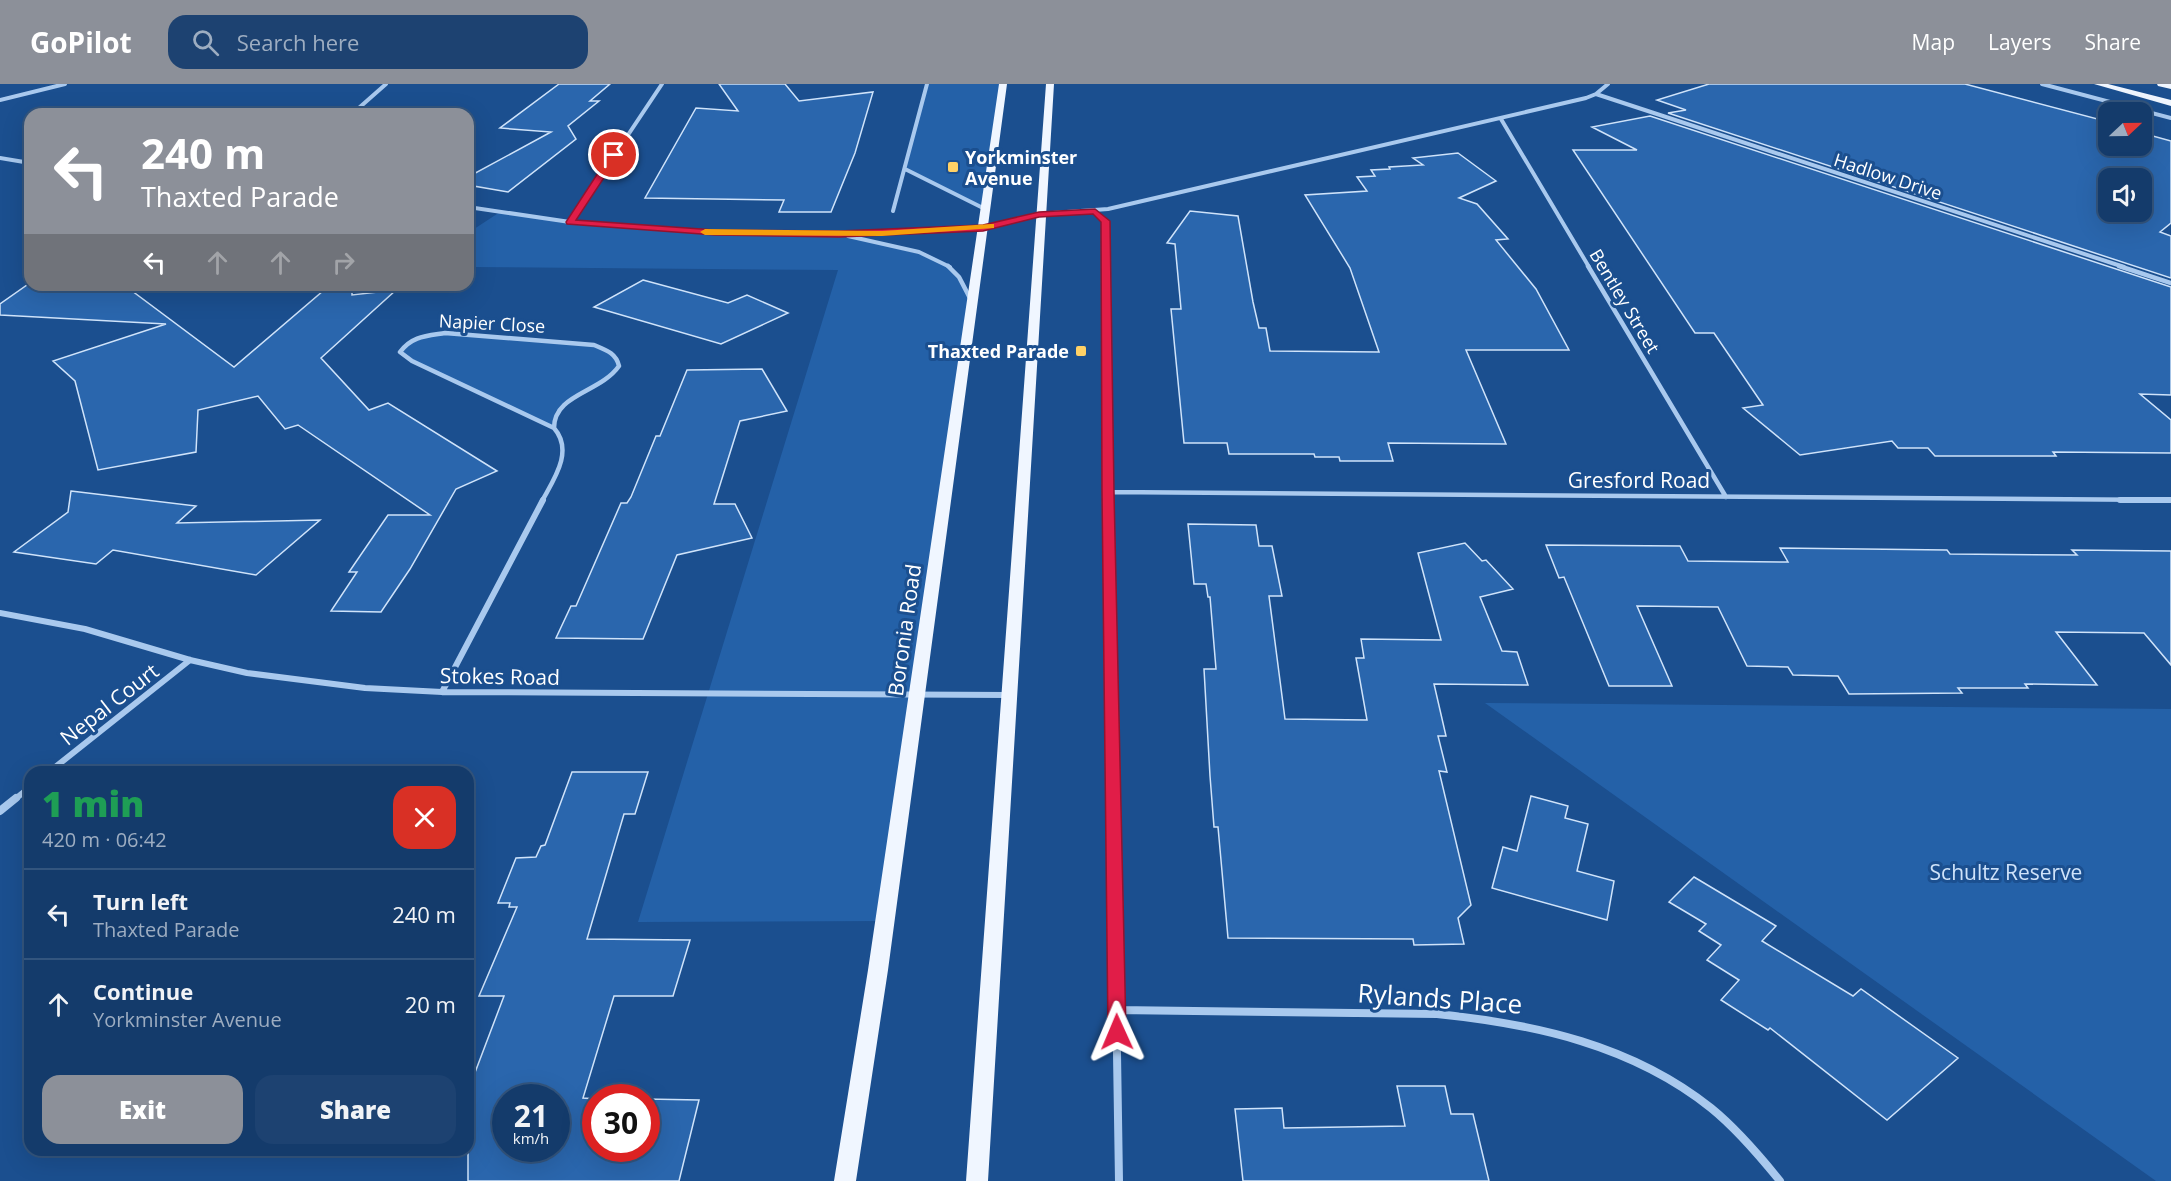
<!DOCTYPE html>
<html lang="en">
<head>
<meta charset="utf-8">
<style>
  body { margin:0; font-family:"Open Sans",sans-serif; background:#1d4271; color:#f1f3f6; height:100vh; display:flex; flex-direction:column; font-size:22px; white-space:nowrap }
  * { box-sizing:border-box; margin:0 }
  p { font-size:20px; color:#9dadc1 }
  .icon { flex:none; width:33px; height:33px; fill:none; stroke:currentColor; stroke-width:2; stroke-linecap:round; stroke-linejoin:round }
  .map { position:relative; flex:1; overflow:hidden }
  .drawer { position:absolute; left:24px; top:682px; width:450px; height:390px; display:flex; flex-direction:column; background:#143b6b; border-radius:18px; box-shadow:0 6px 24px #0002,0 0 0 2px #33557e }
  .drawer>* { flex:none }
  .banner { position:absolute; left:24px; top:24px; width:450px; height:183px; border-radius:18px; box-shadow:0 6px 24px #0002,0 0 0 2px #33557e; background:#8c9099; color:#fff; overflow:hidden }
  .needle { width:39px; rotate:68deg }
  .fabs { position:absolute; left:2098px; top:18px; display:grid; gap:12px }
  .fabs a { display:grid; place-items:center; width:54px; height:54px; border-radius:12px; background:#143b6b; box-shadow:0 6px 24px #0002,0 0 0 2px #33557e; font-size:30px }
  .speed { position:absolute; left:492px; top:1000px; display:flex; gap:12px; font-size:30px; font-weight:700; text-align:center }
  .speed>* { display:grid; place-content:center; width:78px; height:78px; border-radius:50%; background:#143b6b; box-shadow:0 6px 24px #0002,0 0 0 2px #33557e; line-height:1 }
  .speed small { font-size:15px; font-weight:400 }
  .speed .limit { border:9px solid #d22; background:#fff; color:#111 }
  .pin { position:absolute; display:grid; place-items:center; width:51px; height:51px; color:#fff; margin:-26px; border:3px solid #fff; border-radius:50%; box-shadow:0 2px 6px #0007 }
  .me { position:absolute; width:66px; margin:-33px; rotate:359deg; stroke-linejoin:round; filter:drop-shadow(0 0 4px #0008) }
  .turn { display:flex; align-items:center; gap:21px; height:126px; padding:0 18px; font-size:27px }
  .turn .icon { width:78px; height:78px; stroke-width:2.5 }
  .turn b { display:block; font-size:42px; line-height:51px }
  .lanes { display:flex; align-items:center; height:57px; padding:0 18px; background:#0003; justify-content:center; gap:30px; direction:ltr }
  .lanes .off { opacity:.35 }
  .round { display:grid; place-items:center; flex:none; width:63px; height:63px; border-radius:18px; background:#1d4271 }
  .summary { display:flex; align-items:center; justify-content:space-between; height:102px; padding:0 18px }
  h1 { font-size:36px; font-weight:800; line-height:45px; color:#1e9e55 }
  .cta { display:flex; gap:12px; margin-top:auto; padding:12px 18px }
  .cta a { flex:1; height:69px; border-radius:18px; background:#8c9099; color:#fff; font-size:24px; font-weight:800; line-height:69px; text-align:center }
  .cta a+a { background:#1d4271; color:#f1f3f6 }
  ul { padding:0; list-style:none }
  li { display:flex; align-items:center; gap:18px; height:90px; padding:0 18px; border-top:2px solid #33557e }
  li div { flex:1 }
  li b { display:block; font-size:22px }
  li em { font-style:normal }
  header { display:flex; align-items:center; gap:36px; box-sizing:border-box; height:84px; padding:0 30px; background:#8c9099; color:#fff }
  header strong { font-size:28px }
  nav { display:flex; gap:33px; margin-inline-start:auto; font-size:21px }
  .search { width:420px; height:54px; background:#1d4271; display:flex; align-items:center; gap:15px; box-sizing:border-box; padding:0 21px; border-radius:18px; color:#9dadc1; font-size:22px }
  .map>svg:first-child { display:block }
  .green { fill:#2461a8 }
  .building { fill:#2a66ad; stroke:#cfe3fa; stroke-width:1.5; fill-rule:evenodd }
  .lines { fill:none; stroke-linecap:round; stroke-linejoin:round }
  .minor-far3 { stroke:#a9c9ee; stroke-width:4 }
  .minor-far2 { stroke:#a9c9ee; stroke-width:4.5 }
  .minor-far1 { stroke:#a9c9ee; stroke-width:6 }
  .minor { stroke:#a9c9ee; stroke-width:8 }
  .primary { fill:#f0f6ff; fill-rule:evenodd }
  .route { fill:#e11d48; stroke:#92132f; stroke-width:1.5 }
  .slow { fill:#f59e0b }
  .poi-dot { fill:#ffd166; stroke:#1b4f8f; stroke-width:2 }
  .labels { text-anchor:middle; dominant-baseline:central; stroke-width:6; stroke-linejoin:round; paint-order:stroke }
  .far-poi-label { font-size:18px; font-weight:bold; fill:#fff; stroke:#1b4f8f; text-anchor:start }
  .far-street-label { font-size:18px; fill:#fff; stroke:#1b4f8f }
  .street-label { font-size:21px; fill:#fff; stroke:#1b4f8f }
  .park-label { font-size:21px; fill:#cfe3fa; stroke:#1b4f8f }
  .near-street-label { font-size:26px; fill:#fff; stroke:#1b4f8f }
</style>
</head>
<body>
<header>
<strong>GoPilot</strong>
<div class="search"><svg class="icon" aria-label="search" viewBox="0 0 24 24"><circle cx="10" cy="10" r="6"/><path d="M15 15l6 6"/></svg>Search here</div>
<nav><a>Map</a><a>Layers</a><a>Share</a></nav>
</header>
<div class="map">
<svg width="2171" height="1097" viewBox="0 0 2171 1097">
  <rect width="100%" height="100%" fill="#1b4f8f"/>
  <!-- green -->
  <path class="green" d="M927 0H1003L985 125 905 85Z
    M500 128 642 145 839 150 923 171 953 185 972 219 884 837 638 838 838 186 468 183V149Z
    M435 249 584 259 609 267 619 282C606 306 576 310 556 327L554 332V344L412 277 400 268 407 258Z
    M1485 619 2171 625V1097H2156Z"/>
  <!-- building -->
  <path class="building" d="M559 0H610L590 17H599L568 42 576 55 508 108 468 101V93L551 48 500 44Z
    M719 0H785L799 17 873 8 855 69 831 128H779L784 116 645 114 696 24 738 27Z
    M1709 0H1965L2109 38V62H2142V49L2171 57V139L2160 148 2171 152V194L1668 29 1686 26 1657 16ZM2109 94H2142V128H2109Z
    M1650 32 2171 203V311L2140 310 2171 336V369L2053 368 2056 372H1935L1928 364H1898L1892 357 1800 371 1743 324 1763 321 1714 249H1695L1573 66H1637L1592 43Z
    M1458 69 1496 97 1459 114 1477 120 1508 155 1496 156 1536 205 1569 266H1466L1506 360 1388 359 1393 377H1340L1339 373H1315L1314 370H1229L1227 359H1184L1171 225H1181L1175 160 1167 159 1190 127 1238 132 1253 218 1259 244H1266L1270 267 1379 268 1350 184 1305 111 1367 107 1357 93 1375 92 1371 86 1390 85 1389 83 1423 81 1413 74Z
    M643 196 728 219 747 211 788 229 721 260 594 223Z
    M27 201H124L234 283 330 201H352V211L396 206 321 274 369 326 388 319 497 387 456 405 410 485 381 528 331 527 357 488H349L388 431H430L298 341 285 345 258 312 198 326 196 368 98 386 75 297 53 277 166 240 0 231V220Z
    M762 285 787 327 740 337 714 420H735L752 454 677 471 643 555 556 554 571 522H576L621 419H627L631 413 656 352H660L687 286Z
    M71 407 196 422 177 439 320 436 256 491 113 466 96 480 14 468 68 428Z
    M1188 440 1256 441 1259 462H1272L1282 512H1269L1285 635 1367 636 1356 574H1364L1361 555 1441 556 1418 469 1465 459 1482 477 1486 476 1513 505 1480 513 1502 567 1517 568 1528 601 1434 600 1446 652H1438L1447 688 1439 687 1471 821 1458 834 1464 860 1414 861 1413 855 1228 854 1218 743H1214L1210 692 1204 585H1216L1210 513H1208L1206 500H1194Z
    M1546 461 1680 462 1688 477 1788 478 1780 464 1947 466 1950 470 2077 471 2072 466 2171 467V581L2144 549 2056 548 2097 601 2025 600 2028 604H1958L1962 609 1849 610 1838 592 1793 591 1788 583 1747 582 1718 523 1637 522 1672 602H1609L1564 493 1559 494Z
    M572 688H648L635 730H624L587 855 690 856 673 912H614L583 1014 596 1015V1065H646V1015L699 1016 679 1097H468V1007L504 912H479L517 823H509L510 819H498L516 774 536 773 541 762 545 761ZM506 1014H556V1065H506Z
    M1531 712 1568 722 1565 734 1588 740 1577 787 1614 797 1607 836 1492 804 1503 763 1517 767Z
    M1694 793 1776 842 1762 857 1853 912 1861 905 1958 974 1887 1036 1770 944 1768 946 1721 916 1739 896 1707 876 1721 861 1699 847 1706 840 1669 818Z
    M1397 1002H1445L1451 1030H1473L1489 1097H1243L1235 1025 1282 1024 1284 1044 1405 1042Z"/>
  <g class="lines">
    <!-- minor-far3 -->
    <path class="minor-far3" d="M2042 0 2171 34
      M1596 10 2124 183
      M0 16 65 0
      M352 30 386 0
      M1501 35 1589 183
      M0 74 30 79
      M905 85 985 125
      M468 123 570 138 715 148 882 149 983 144 1039 130 1108 125 1586 14 1596 10 1608 0
      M893 127 927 0
      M1095 127 1107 141V183
      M570 138 662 0
      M848 152 919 168 950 183"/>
    <!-- minor-far2 -->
    <path class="minor-far2" d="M948 182 959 193 972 218
      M1107 182 1108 417
      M1588 182 1726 413
      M2119 182 2171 199
      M445 249 594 261C606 266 616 269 619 282 600 309 554 310 554 344L412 277 400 268C412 252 426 252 445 249Z
      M1108 408 2171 416
      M542 417C554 395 574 367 554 344"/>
    <!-- minor-far1 -->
    <path class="minor-far1" d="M1108 416 1113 716
      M2120 416H2171
      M0 529 85 545 190 576 247 589 365 604 442 608 1008 611
      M442 608 543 416
      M49 688 190 576
      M14 716 30 703"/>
    <!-- minor -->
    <path class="minor" d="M1113 714 1119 1097
      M0 727 16 714
      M1117 926 1437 930C1535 940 1632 961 1711 1024 1737 1045 1759 1071 1780 1097"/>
    <!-- primary -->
    <path class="primary" d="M999 0H1007L888 886 856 1097H834L868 886Z
      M1046 0H1054L988 1097H966Z
      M2094 0H2108L2171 16V22Z
      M2157 0H2171V5L2158 2Z"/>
  </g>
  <!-- route -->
  <path class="route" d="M614 68 619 71 576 136 715 146 839 147 983 141 1039 128 1095 125 1110 137 1114 408 1126 948 1124 953 1117 955 1111 953 1108 948 1102 408 1101 138 1093 130 1039 133 983 147 839 153 715 151 567 140 566 138 611 69Z"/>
  <!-- slow -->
  <path class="slow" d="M991 140H994V144L882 152 705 151 700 148 705 145 882 147Z"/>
  <!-- markers -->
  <g class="poi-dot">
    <rect x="947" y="77" width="12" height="12" rx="3"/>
    <rect x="1075" y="261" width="12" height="12" rx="3"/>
  </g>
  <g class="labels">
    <!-- far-poi labels -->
    <g class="far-poi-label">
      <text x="965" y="73">Yorkminster<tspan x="965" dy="21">Avenue</tspan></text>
      <text x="1069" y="267" text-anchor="end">Thaxted Parade</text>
    </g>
    <!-- far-street labels -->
    <g class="far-street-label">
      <text transform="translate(1888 92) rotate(18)">Hadlow Drive</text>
      <text transform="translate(1625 217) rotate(59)">Bentley Street</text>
      <text transform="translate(492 239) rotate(3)">Napier Close</text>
    </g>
    <!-- street labels -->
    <g class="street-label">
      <text x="1639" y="396">Gresford Road</text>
      <text transform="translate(904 546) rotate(-82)">Boronia Road</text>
      <text transform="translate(500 592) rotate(1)">Stokes Road</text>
      <text transform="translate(109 620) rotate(-38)">Nepal Court</text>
    </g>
    <!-- park labels -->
    <g class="park-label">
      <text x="2006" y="788">Schultz Reserve</text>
    </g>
    <!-- near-street labels -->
    <g class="near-street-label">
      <text transform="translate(1440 914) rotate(4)">Rylands Place</text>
    </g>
  </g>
</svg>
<div class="fabs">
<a><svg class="needle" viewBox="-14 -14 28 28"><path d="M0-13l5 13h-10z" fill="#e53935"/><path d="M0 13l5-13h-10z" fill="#9dadc1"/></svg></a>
<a><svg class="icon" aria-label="sound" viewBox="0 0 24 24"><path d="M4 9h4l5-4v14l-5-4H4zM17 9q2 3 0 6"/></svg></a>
</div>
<div class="speed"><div>21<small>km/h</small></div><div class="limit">30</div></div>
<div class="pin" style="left:614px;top:71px;background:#d93025"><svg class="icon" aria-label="arrive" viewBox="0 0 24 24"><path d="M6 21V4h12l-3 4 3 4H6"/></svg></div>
<svg class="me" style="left:1117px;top:948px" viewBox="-20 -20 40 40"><path d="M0-17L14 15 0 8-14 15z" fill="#e11d48" stroke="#fff" stroke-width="4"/></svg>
<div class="banner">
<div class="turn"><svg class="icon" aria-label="left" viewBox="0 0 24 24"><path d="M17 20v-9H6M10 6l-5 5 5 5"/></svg><div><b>240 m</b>Thaxted Parade</div></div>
<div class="lanes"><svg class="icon" aria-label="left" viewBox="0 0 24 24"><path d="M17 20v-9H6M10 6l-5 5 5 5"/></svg><svg class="icon off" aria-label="ahead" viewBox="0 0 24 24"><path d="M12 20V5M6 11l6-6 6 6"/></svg><svg class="icon off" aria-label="ahead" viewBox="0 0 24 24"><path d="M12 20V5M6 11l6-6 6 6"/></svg><svg class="icon off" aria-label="right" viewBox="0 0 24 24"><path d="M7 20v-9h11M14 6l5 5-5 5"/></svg></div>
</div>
<section class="drawer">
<div class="summary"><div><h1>1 min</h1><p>420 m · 06:42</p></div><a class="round" style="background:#d93025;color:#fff"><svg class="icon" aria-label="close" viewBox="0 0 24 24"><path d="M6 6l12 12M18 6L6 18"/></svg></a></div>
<ul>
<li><svg class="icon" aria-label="left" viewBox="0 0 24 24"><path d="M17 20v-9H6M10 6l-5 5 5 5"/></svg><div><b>Turn left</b><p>Thaxted Parade</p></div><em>240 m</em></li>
<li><svg class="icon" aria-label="ahead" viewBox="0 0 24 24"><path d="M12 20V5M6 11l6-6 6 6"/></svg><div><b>Continue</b><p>Yorkminster Avenue</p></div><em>20 m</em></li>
</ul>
<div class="cta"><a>Exit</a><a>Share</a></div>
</section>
</div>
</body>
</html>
